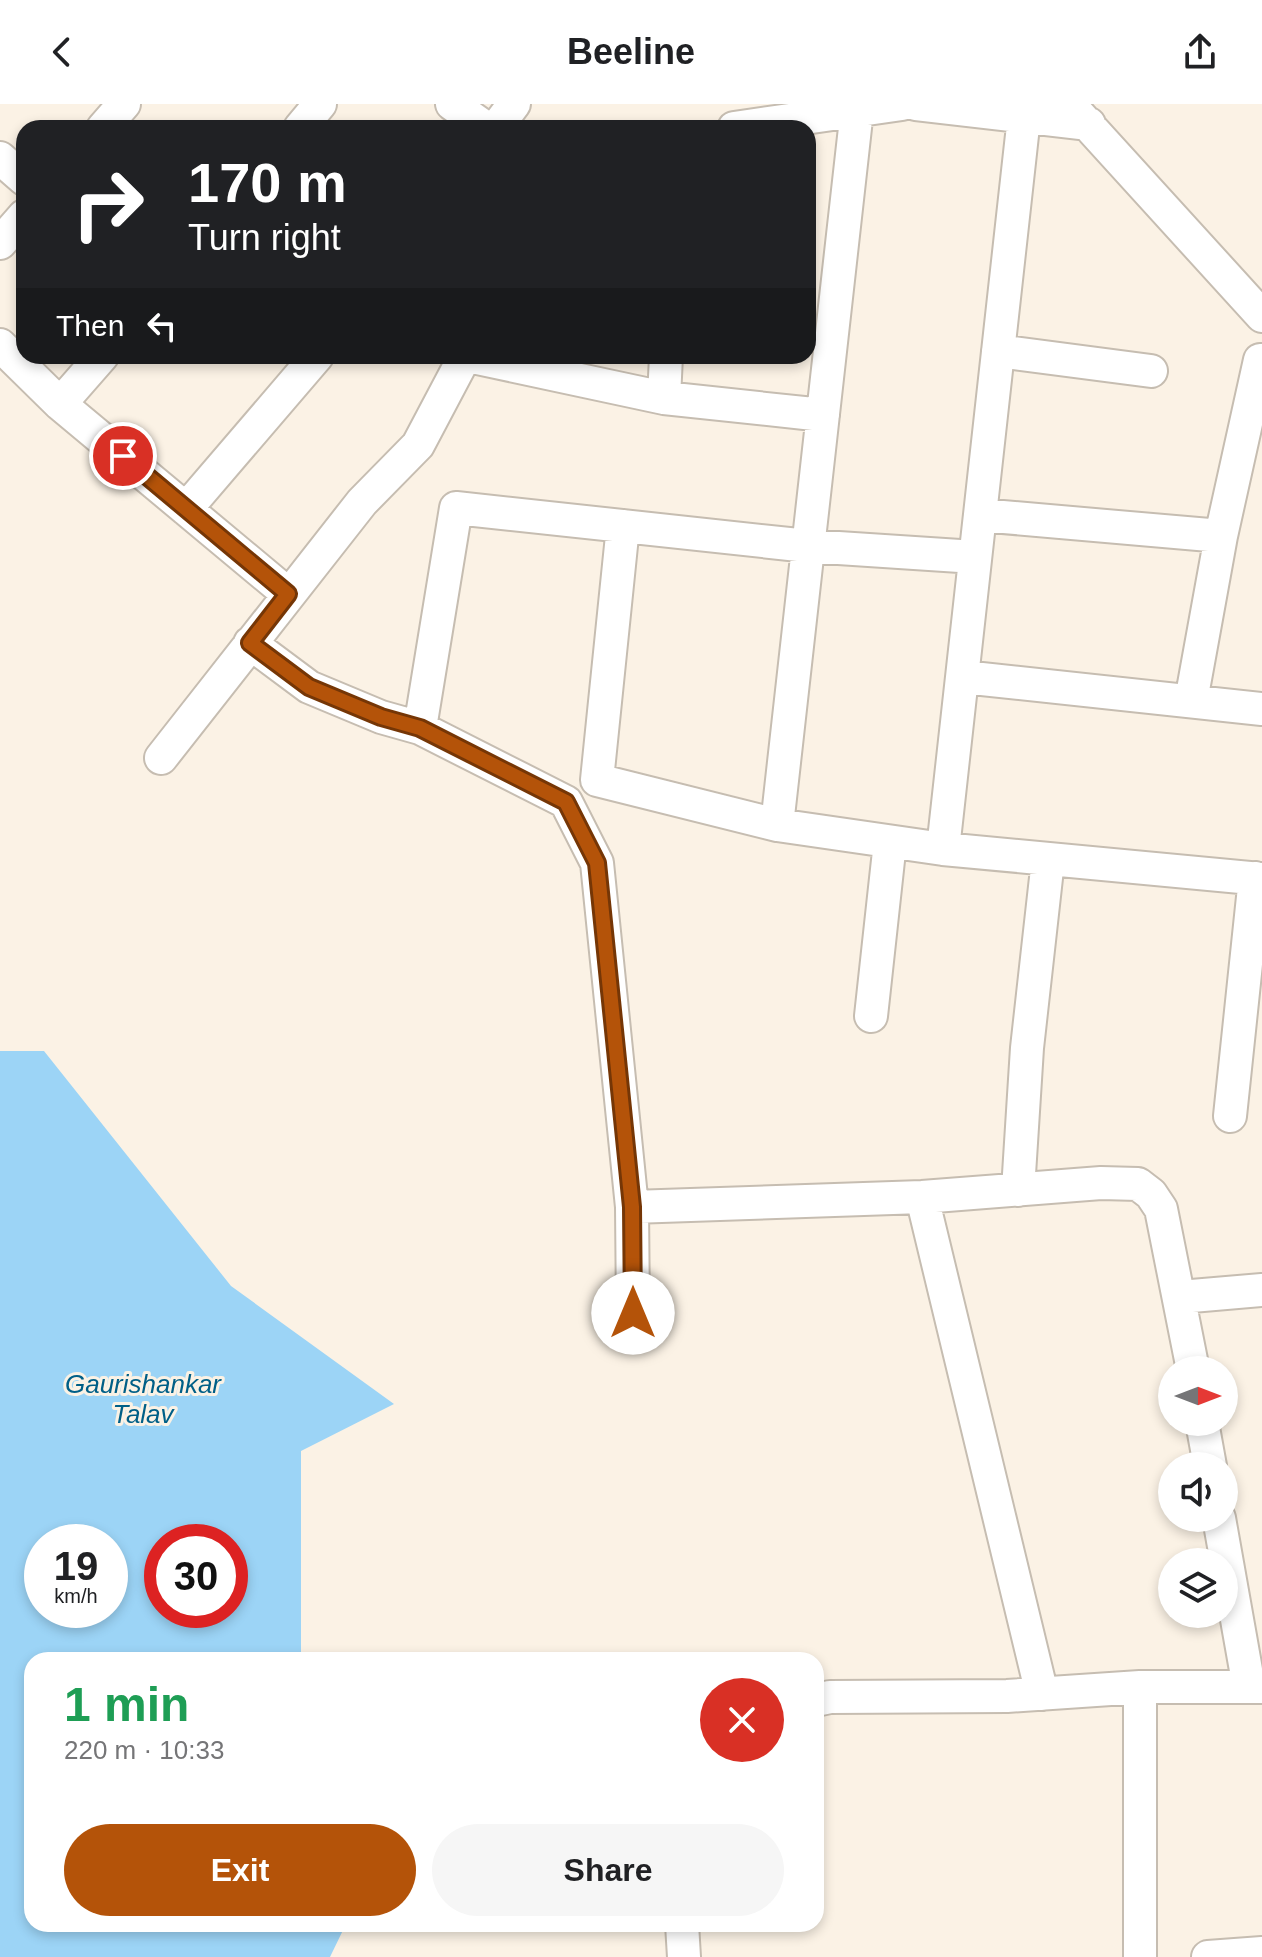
<!DOCTYPE html>
<html lang="en">
<head>
<meta charset="utf-8">
<style>
  body { margin:0; font-family:Helvetica,sans-serif; background:#f6f6f6; color:#202124; height:100vh; display:flex; flex-direction:column; font-size:30px; white-space:nowrap }
  * { box-sizing:border-box; margin:0 }
  p { font-size:26px; color:#757577 }
  .icon { flex:none; width:44px; height:44px; fill:none; stroke:currentColor; stroke-width:2; stroke-linecap:round; stroke-linejoin:round }
  .map { position:relative; flex:1; overflow:hidden }
  .drawer { position:absolute; left:24px; top:1548px; width:800px; height:280px; display:flex; flex-direction:column; background:#fff; border-radius:24px; box-shadow:0 4px 12px #0003 }
  .drawer>* { flex:none }
  .top-card { position:absolute; left:16px; top:16px; width:800px; height:244px; border-radius:24px; box-shadow:0 4px 12px #0003; background:#202124; color:#fff; overflow:hidden }
  .needle { width:52px; rotate:90deg }
  .buttons { position:absolute; left:1158px; top:1252px; display:grid; gap:16px }
  .buttons a { display:grid; place-items:center; width:80px; height:80px; border-radius:50%; background:#fff; box-shadow:0 4px 12px #0003; font-size:40px }
  .speed { position:absolute; left:24px; top:1420px; display:flex; gap:16px; font-size:40px; font-weight:700; text-align:center }
  .speed>* { display:grid; place-content:center; width:104px; height:104px; border-radius:50%; background:#fff; box-shadow:0 4px 12px #0003; line-height:1 }
  .speed small { font-size:20px; font-weight:400 }
  .speed .limit { border:12px solid #d22; background:#fff; color:#111 }
  .pin { position:absolute; display:grid; place-items:center; width:68px; height:68px; color:#fff; margin:-34px; border:4px solid #fff; border-radius:50%; box-shadow:0 2px 8px #0007 }
  .me { position:absolute; width:88px; margin:-44px; rotate:0deg; stroke-linejoin:round; filter:drop-shadow(0 0 6px #0008) }
  .turn { display:flex; align-items:center; gap:28px; height:168px; padding:0 40px; font-size:36px }
  .turn .icon { width:104px; height:104px; stroke-width:2.5 }
  .turn b { display:block; font-size:56px; line-height:68px }
  .then { display:flex; align-items:center; height:76px; padding:0 40px; background:#0003; gap:16px; font-size:30px }
  .round { display:grid; place-items:center; flex:none; width:84px; height:84px; border-radius:42px; background:#f6f6f6 }
  .head { display:flex; align-items:center; justify-content:space-between; height:136px; padding:0 40px }
  h1 { font-size:48px; font-weight:700; line-height:60px; color:#1e9e55 }
  .button { display:flex; gap:16px; margin-top:auto; padding:16px 40px }
  .button a { flex:1; height:92px; border-radius:48px; background:#b45309; color:#fff; font-size:32px; font-weight:700; line-height:92px; text-align:center }
  .button a+a { background:#f6f6f6; color:#202124 }
  header { display:flex; justify-content:space-between; align-items:center; height:104px; padding:0 40px; background:#fff; font-size:36px; font-weight:700 }
  .map>svg:first-child { display:block }
  .water { fill:#9cd4f6; fill-rule:evenodd }
  .lines { fill:none; stroke-linecap:round; stroke-linejoin:round }
  .street-casing { stroke:#c6bdb1; stroke-width:36 }
  .street { stroke:#fff; stroke-width:32 }
  .route-casing { stroke:#753606; stroke-width:20 }
  .route { stroke:#b45309; stroke-width:14 }
  .labels { text-anchor:middle; dominant-baseline:central; stroke-width:6; stroke-linejoin:round; paint-order:stroke }
  .water-label { font-size:26px; font-style:italic; fill:#005f87; stroke:#fbf2e5 }
</style>
</head>
<body>
<header><svg class="icon" aria-label="back" viewBox="0 0 24 24"><path d="M15 5l-7 7 7 7"/></svg>Beeline<svg class="icon" aria-label="share" viewBox="0 0 24 24"><path d="M12 15V3M7 8l5-5 5 5M5 13v7h14v-7"/></svg></header>
<div class="map">
<svg width="1262" height="1853" viewBox="0 0 1262 1853">
  <rect width="100%" height="100%" fill="#fbf2e5"/>
  <!-- water -->
  <path class="water" d="M0 947H44L231 1182 394 1300 301 1347V1556H32V1820H346L330 1853H0ZM42 1438H110V1506H42ZM162 1438H230V1506H162Z"/>
  <g class="lines">
    <defs>
      <path id="street" d="M452 0 486 24
        M916 0 1089 20
        M1069 0 1262 212
        M1024 13 943 745 1262 775
        M103 24 124 0
        M300 24 320 0
        M496 24 514 0
        M734 24 902 0
        M0 54 24 75
        M0 139 24 112
        M0 241 60 300 288 490
        M998 247 1151 267
        M468 252 664 294 823 311
        M664 294 666 252
        M60 300 102 252
        M186 405 317 252
        M980 411 1221 432
        M623 422 597 676 777 721 943 745
        M250 539 309 583 381 613 420 624 566 698 597 759 632 1103 633 1209
        M963 573 1262 605
        M1191 597 1221 432 1260 256
        M420 624 456 404 808 442 975 453
        M161 654 362 398 418 341 465 252
        M777 721 857 6
        M871 912 890 738
        M1230 1012 1255 774
        M1018 1086 1027 944 1048 756
        M922 1093 1042 1590
        M632 1103 922 1093 1101 1079 1138 1080 1151 1090 1161 1105 1193 1266
        M1180 1193 1262 1186
        M1202 1318 1210 1362
        M1219 1414 1249 1583
        M816 1596 830 1593 1007 1592 1140 1583
        M682 1820 684 1853
        M1140 1853V1583H1262
        M1208 1853 1262 1849"/>
    </defs>
    <!-- street casing -->
    <use href="#street" class="street-casing"/>
    <!-- street -->
    <use href="#street" class="street"/>
  </g>
  <g class="lines">
    <defs>
      <path id="route" d="M123 352 288 490 250 539 309 583 381 613 420 624 566 698 597 759 632 1103 633 1209"/>
    </defs>
    <!-- route casing -->
    <use href="#route" class="route-casing"/>
    <!-- route -->
    <use href="#route" class="route"/>
  </g>
  <g class="labels">
    <!-- water labels -->
    <g class="water-label">
      <text x="143" y="1280">Gaurishankar<tspan x="143" dy="30">Talav</tspan></text>
    </g>
  </g>
</svg>
<div class="buttons">
<a><svg class="needle" viewBox="-14 -14 28 28"><path d="M0-13l5 13h-10z" fill="#e53935"/><path d="M0 13l5-13h-10z" fill="#757577"/></svg></a>
<a><svg class="icon" aria-label="sound" viewBox="0 0 24 24"><path d="M4 9h4l5-4v14l-5-4H4zM17 9q2 3 0 6"/></svg></a>
<a><svg class="icon" aria-label="layers" viewBox="0 0 24 24"><path d="M12 4l9 5-9 5-9-5zM3 14l9 5 9-5"/></svg></a>
</div>
<div class="speed"><div>19<small>km/h</small></div><div class="limit">30</div></div>
<div class="pin" style="left:123px;top:352px;background:#d93025"><svg class="icon" aria-label="arrive" viewBox="0 0 24 24"><path d="M6 21V4h12l-3 4 3 4H6"/></svg></div>
<svg class="me" style="left:633px;top:1209px" viewBox="-20 -20 40 40"><circle r="19" fill="#fff"/><path d="M0-13L10 11 0 6-10 11z" fill="#b45309"/></svg>
<div class="top-card">
<div class="turn"><svg class="icon" aria-label="right" viewBox="0 0 24 24"><path d="M7 20v-9h11M14 6l5 5-5 5"/></svg><div><b>170 m</b>Turn right</div></div>
<div class="then">Then<svg class="icon" aria-label="left" viewBox="0 0 24 24"><path d="M17 20v-9H6M10 6l-5 5 5 5"/></svg></div>
</div>
<section class="drawer">
<div class="head"><div><h1>1 min</h1><p>220 m · 10:33</p></div><a class="round" style="background:#d93025;color:#fff"><svg class="icon" aria-label="close" viewBox="0 0 24 24"><path d="M6 6l12 12M18 6L6 18"/></svg></a></div>
<div class="button"><a>Exit</a><a>Share</a></div>
</section>
</div>
</body>
</html>
